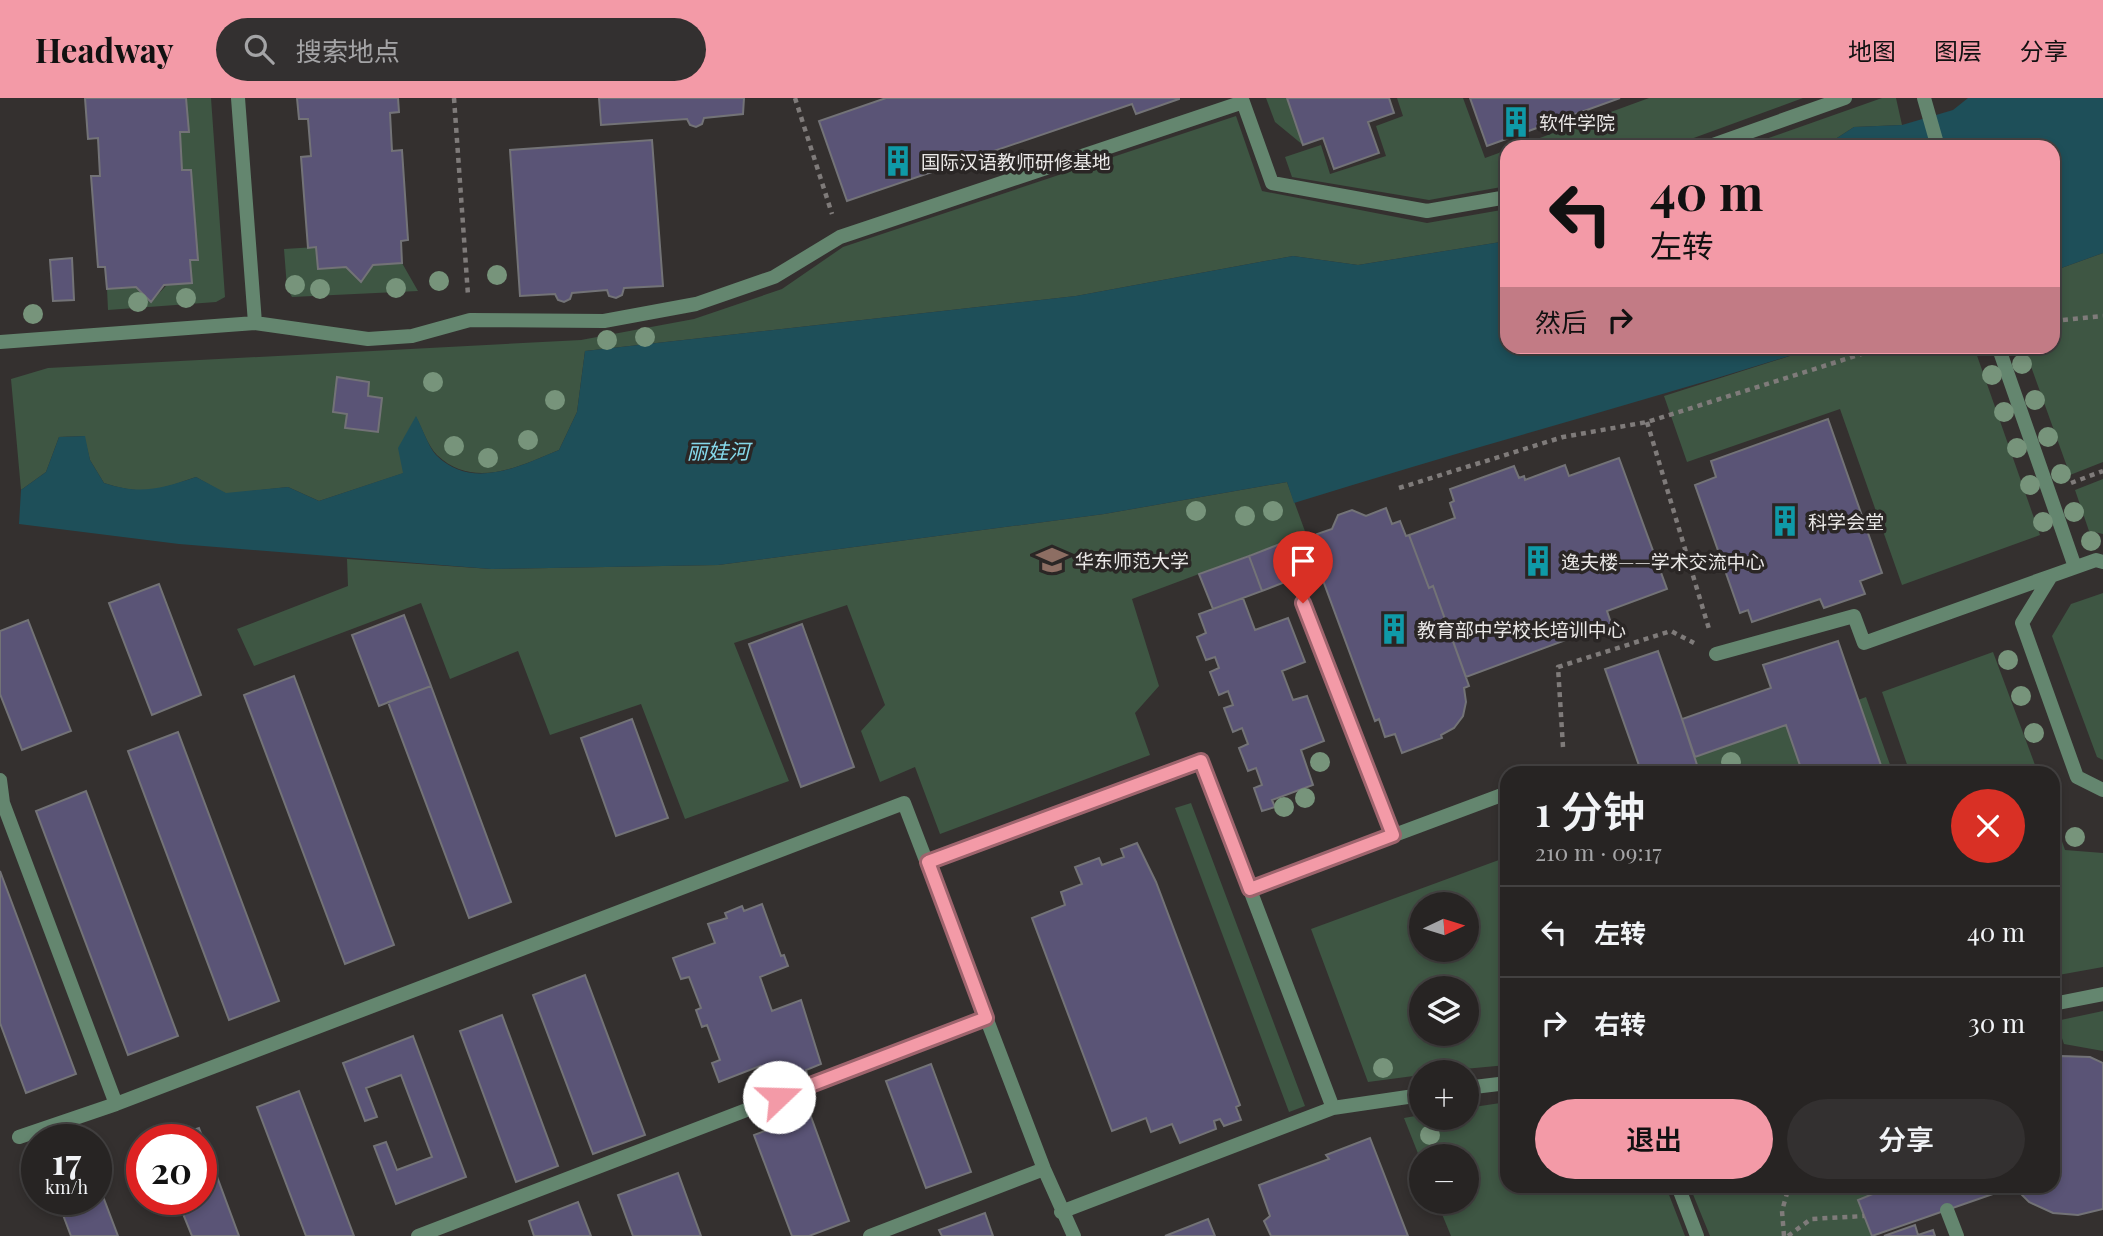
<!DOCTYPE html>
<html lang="zh">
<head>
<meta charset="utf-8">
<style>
  body { margin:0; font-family:"Playfair Display","Noto Sans SC",serif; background:#333030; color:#f1f3f6; height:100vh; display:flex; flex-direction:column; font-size:26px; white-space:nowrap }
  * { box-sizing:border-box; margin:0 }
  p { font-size:23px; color:#a4a4a6 }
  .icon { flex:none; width:38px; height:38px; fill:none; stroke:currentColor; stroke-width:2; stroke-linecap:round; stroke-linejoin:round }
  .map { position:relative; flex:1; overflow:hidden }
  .sheet { position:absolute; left:1500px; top:668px; width:560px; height:427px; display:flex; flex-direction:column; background:#272423; border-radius:21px; box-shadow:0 4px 10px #0003,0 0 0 2px #434141 }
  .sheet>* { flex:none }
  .banner { position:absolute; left:1500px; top:42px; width:560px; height:214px; border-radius:21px; box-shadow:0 4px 10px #0003,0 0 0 2px #434141; background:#f39aa7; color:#111; overflow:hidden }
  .needle { width:46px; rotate:86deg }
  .buttons { position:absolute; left:1409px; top:794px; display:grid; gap:14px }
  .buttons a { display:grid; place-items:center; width:70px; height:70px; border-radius:50%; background:#272423; box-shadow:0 4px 10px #0003,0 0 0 2px #434141; font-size:35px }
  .speed { position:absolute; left:21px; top:1026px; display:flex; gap:14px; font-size:35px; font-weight:700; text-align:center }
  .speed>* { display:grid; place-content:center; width:91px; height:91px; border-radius:50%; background:#272423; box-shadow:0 4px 10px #0003,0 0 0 2px #434141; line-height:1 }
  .speed small { font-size:18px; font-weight:400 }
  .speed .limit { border:10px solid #d22; background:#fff; color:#111 }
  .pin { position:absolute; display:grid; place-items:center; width:60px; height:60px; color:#fff; margin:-72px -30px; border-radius:50% 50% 50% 0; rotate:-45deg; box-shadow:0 0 7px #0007 }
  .pin .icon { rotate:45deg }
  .me { position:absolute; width:77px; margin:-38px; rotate:69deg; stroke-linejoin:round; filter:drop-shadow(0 0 5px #0008) }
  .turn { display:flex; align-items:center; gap:24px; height:147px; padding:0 35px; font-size:32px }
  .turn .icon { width:91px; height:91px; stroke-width:2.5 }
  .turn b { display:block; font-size:49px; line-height:60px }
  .then { display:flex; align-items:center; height:66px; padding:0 35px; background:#0003; gap:14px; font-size:26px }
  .round { display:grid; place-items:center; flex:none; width:74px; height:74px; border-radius:37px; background:#333030 }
  .headline { display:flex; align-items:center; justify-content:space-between; height:119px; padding:0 35px }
  h1 { font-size:42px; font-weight:600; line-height:52px }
  .primary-button { display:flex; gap:14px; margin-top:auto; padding:14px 35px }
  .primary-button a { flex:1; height:80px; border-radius:42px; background:#f39aa7; color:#111; font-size:28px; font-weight:600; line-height:80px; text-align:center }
  .primary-button a+a { background:#333030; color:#f1f3f6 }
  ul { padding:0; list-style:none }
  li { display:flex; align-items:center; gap:21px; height:91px; padding:0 35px; border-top:2px solid #434141 }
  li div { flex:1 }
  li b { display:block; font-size:26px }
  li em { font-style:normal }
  header { display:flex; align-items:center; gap:42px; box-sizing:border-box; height:98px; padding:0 35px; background:#f39aa7; color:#111 }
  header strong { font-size:33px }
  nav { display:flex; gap:38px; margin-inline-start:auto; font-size:24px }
  .search { width:490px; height:63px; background:#333030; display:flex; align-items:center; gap:18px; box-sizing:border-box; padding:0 24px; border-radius:38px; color:#a4a4a6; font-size:26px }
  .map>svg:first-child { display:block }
  .green { fill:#3e5643; fill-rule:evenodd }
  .water { fill:#1e4f59 }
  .building { fill:#5a5476; stroke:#737377; stroke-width:2 }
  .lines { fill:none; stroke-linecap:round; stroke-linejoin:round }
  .path { stroke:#7f7b7a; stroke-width:4.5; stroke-dasharray:5 5; stroke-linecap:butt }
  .service { stroke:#64866f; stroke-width:14 }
  .tree { fill:#77947b }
  .route-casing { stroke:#9e646d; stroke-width:18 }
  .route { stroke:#f39aa7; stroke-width:12 }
  .labels { text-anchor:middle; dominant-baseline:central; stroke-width:7; stroke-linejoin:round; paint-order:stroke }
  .poi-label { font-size:19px; fill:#e9e7e6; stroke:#2a2625; text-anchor:start }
  .water-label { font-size:21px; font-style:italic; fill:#85d8ea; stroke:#2a2625 }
</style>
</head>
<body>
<header>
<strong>Headway</strong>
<div class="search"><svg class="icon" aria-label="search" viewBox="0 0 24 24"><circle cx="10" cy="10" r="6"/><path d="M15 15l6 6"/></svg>搜索地点</div>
<nav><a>地图</a><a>图层</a><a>分享</a></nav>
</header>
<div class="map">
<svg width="2103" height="1138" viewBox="0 0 2103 1138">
  <rect width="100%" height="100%" fill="#34302f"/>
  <!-- green -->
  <path class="green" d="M186 0H211L225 199 216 204 108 212 107 191 136 189 151 204 190 162 198 161 191 72H182L180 34 189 33Z
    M1266 0H1287L1303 47 1275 24Z
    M1397 0H1463L1485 60 1507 52V88L1429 102 1292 79 1285 59 1321 47 1330 76 1386 58 1376 28 1403 18Z
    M1649 0H1803L1669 49H1515Z
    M1882 0H1896L1902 27 1854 29 1823 49H1743Z
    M1236 18 1262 93 1427 125 1507 111V143L1358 167 1293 158 1076 198 585 253 577 314 559 352C520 368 474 392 437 357 428 348 422 330 416 319L404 375 319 403 288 389 226 396 196 379C158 392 144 398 104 385L90 362 84 338 59 339 46 374 21 392 11 281 48 270 581 242 694 221 782 191 843 149Z
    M316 149 318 171 346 169 361 183 373 167 402 165 418 193 292 199 287 190 284 151Z
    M2103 155V364L2070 377 2024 249 2053 248V173Z
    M1818 249H1974L2040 437 1902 487 1840 311 1687 364 1664 298Z
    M2103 381V436L2089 433 2075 392Z
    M1287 384 1306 436 1132 501 1159 588 1135 615 1150 657 940 736 915 669 880 684 861 633 885 607 847 507 734 545 789 683 685 721 641 606 550 637 518 553 450 581 421 505 254 568 237 531 348 488 347 461 491 471 718 467 1104 416Z
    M2103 495V662L2097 659 2052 538 2071 506Z
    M1993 554 2038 675H1910L1882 594Z
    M1866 599 1893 675H1884L1858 602Z
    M1786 627 1803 675H1700L1695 659Z
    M1191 705 1305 1008 1289 1014 1175 710Z
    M2053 717 2065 752 2103 755V869L2053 878Z
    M1507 759V967L1421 975V977L1368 984 1311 831ZM1421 807H1466V852H1421ZM1421 891H1466V936H1421Z
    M2103 913V953L2064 946 2056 923Z
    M1507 1004V1088L1666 1089 1685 1138H1451L1437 1104H1466V1059H1421V1063L1404 1020 1421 1017V1020H1466L1467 1010Z
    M1690 1089H1892L1858 1102 1872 1138H1710Z"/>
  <!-- water -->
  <path class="water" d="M1968 0H2103V155L2053 173V49H1823L1854 29 1902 27 1953 12Z
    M1507 143V248L1818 249C1644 304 1468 350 1294 405L1287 384 1104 416 718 467 491 471 179 446 19 426 21 392 46 374 59 339 85 338 90 362 104 385C141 397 160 391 196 379L226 395 288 389 319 403 403 375 398 350 416 318C422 329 428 348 436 357 472 393 520 368 559 352L577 314 585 253 1076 198 1293 158 1358 167Z"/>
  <!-- building -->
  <path class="building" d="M85 0H186L189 34H180L182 72H191L198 162H190L192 185 164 187 151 204 136 189 107 191 105 169H98L91 78H100L98 40 88 41Z
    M297 0H398L399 14 390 15 392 53 402 52 408 142 401 143 402 165 373 167 361 184 346 169 318 171 316 149 308 150 301 59 311 58 308 21H299Z
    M599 0H744L743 16 704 20 702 26 696 29 690 27 687 21 601 27Z
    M886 0H1179V1L1136 16 1132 6 847 103 819 23Z
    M1287 0H1389L1394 15 1368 24 1379 55 1334 71 1323 40 1303 47Z
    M1470 0H1620L1487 48Z
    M652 42 663 188 624 190 622 197 616 200 609 198 607 192 572 195 570 201 564 204 558 202 555 196 520 198 510 52Z
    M72 160 74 202 53 203 50 162Z
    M337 279 369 284 368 298 382 300 378 334 345 330 347 316 333 314Z
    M1828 321 1882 475 1860 483 1865 496 1824 510 1820 501 1752 524 1748 512 1740 515 1695 387 1716 379 1711 363Z
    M1619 360 1667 491 1607 513 1614 534 1571 540 1466 579 1433 488 1429 490 1409 437 1455 420 1450 405 1454 403 1450 391 1514 368 1519 380 1524 378 1525 382 1565 367 1569 378Z
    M1386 410 1392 426 1400 423 1406 438 1409 437 1429 490 1433 488 1469 588 1464 590 1466 604 1463 618 1454 630 1441 637 1442 640 1402 655 1395 636 1385 639 1379 621 1375 623 1314 458 1324 454 1317 436 1332 431 1338 417 1352 412 1366 418Z
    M1306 436 1318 471 1262 493 1249 458Z
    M1249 458 1262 493 1213 511 1199 476Z
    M159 486 201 597 152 617 109 505Z
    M1243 500 1255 532 1288 520 1305 564 1282 573 1293 602 1307 598 1324 643 1301 652 1313 687 1272 702 1275 709 1262 713 1254 690 1262 687 1256 670 1248 673 1239 650 1248 646 1242 630 1233 634 1224 610 1233 607 1228 593 1219 597 1210 574 1219 570 1215 559 1206 562 1197 539 1206 535 1199 516Z
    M404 517 431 588 379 608 352 537Z
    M28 522 71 633 22 652 0 596V533Z
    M802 526 854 669 801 689 749 546Z
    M1838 543 1884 676H1803L1786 627 1695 659 1682 621 1771 590 1763 567Z
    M1658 553 1682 621 1700 676H1642L1605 571Z
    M294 578 394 847 345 866 244 597Z
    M431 588 511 804 469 820 388 604Z
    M632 621 668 720 616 738 581 640Z
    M178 634 279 903 229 922 128 653Z
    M86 693 178 938 128 957 36 713Z
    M1137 745 1156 784 1240 1007 1236 1009 1241 1022 1224 1028 1220 1021 1214 1023 1216 1031 1180 1045 1172 1026 1151 1034 1146 1020 1112 1033 1032 820 1065 807 1061 794 1082 786 1075 769 1099 760 1102 767 1124 759 1121 751Z
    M0 773 76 976 26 995 0 925Z
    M762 806 781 858 784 857 788 868 760 879 772 913 801 902 821 966 806 972 807 976 784 985 782 981 767 986 760 968 719 984 712 965 720 962 707 927 702 929 696 912 701 910 689 879 681 881 673 860 715 845 708 826 727 820 725 815 742 808 744 813Z
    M585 877 645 1037 593 1056 533 897Z
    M502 917 558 1068 516 1084 460 933Z
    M413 938 466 1079 396 1106 374 1048 386 1044 397 1072 432 1059 401 977 366 990 377 1019 365 1023 343 965Z
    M2061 958 2090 959 2103 965V1111L2078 1117 2053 1115 2029 1104 2013 1088H2053V961Z
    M931 966 971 1074 926 1090 886 983Z
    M299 993 354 1138H306L257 1009Z
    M810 1016 849 1123 809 1138H792L754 1037Z
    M199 1030 239 1138H192L177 1101H201V1041H168Z
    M1370 1040 1408 1138H1271L1264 1123 1270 1118 1259 1087 1329 1061 1326 1057Z
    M678 1075 701 1138H633L618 1097Z
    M96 1080 118 1138H71L57 1101H96Z
    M1892 1088 2013 1089 1872 1138 1858 1102Z
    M578 1104 591 1138H534L529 1123Z
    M985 1115 993 1138H942L939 1132Z
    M1208 1121 1215 1138H1165Z
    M1915 1127 1918 1137 1933 1132 1935 1138H1884Z"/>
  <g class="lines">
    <!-- path -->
    <path class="path" d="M454 0 468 197
      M795 0 832 116
      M2053 223 2103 218
      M1647 324 1709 531
      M2071 385 2103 373
      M1399 390 1563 339 1647 324 1887 248
      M1563 649 1558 569 1671 533 1694 545
      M1784 1138 1782 1113 1789 1088
      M1788 1138 1811 1121 1864 1118"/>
    <!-- service -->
    <path class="service" d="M238 0 255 225
      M1924 0 1938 49
      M1707 49 1845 0
      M0 244 255 225 368 241 412 238 470 222 604 223 696 206 774 179 840 139 1243 4 1272 85 1427 113 1507 99
      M1998 248 2075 469
      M2103 464 2096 462 2051 478 2022 525 2077 679 2103 692
      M1303 505 1393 737
      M1716 556 1854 518 1864 545 2051 478
      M1558 676 1565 673 1566 676
      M0 682 3 705 116 1006
      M928 764 1201 663 1333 1010
      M1250 791 1507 695
      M2053 906 2103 896
      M1466 990 1507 985
      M19 1039 116 1006 904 705 1044 1071 1074 1138
      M1678 1088 1697 1138
      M1947 1112 1957 1138
      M1061 1114 1333 1010 1421 997
      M418 1138 986 920
      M870 1138 1044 1071"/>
  </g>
  <!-- trees -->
  <g class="tree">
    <circle cx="497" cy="177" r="10"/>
    <circle cx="439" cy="183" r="10"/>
    <circle cx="295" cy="187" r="10"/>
    <circle cx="396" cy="190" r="10"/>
    <circle cx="320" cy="191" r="10"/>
    <circle cx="186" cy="200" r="10"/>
    <circle cx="138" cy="204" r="10"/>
    <circle cx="33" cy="216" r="10"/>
    <circle cx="645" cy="239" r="10"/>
    <circle cx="607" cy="242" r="10"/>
    <circle cx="2022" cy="266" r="10"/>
    <circle cx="1992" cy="277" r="10"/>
    <circle cx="433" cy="284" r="10"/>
    <circle cx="555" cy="302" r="10"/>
    <circle cx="2035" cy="302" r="10"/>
    <circle cx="2004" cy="314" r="10"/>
    <circle cx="2048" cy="339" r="10"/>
    <circle cx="528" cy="342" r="10"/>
    <circle cx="454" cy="348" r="10"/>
    <circle cx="2017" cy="350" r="10"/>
    <circle cx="488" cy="360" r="10"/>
    <circle cx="2061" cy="376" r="10"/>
    <circle cx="2030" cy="387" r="10"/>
    <circle cx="1196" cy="413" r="10"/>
    <circle cx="1273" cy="413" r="10"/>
    <circle cx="2074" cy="414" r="10"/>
    <circle cx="1245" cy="418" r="10"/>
    <circle cx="2043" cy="424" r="10"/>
    <circle cx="2091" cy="443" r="10"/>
    <circle cx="2008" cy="562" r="10"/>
    <circle cx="2021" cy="598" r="10"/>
    <circle cx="2034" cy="635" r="10"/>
    <circle cx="1320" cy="664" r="10"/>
    <circle cx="1731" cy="664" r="10"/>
    <circle cx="1305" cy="700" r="10"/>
    <circle cx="1284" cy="709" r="10"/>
    <circle cx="2075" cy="739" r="10"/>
    <circle cx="1383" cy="970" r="10"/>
    <circle cx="1430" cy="1037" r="10"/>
  </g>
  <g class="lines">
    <defs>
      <path id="route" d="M779 999 986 920 928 764 1201 663 1250 791 1393 737 1303 505"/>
    </defs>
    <!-- route casing -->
    <use href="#route" class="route-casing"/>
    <!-- route -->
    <use href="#route" class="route"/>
  </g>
  <!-- icons -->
  <defs>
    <symbol id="building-bare" viewBox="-9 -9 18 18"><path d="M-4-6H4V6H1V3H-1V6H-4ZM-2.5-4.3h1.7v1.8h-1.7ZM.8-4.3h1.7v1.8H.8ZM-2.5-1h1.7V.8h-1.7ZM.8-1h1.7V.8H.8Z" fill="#0f9aa8" stroke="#2a2625" stroke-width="2.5" paint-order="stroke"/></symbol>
    <symbol id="university-bare" viewBox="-9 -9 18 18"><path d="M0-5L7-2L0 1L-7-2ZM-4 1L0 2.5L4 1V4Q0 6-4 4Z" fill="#8d6e63" stroke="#2a2625" stroke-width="2.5" paint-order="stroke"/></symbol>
  </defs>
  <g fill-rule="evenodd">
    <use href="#building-bare" x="1494" y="2" width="44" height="44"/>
    <use href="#building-bare" x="876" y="41" width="44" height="44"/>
    <use href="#building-bare" x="1763" y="401" width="44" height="44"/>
    <use href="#university-bare" x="1030" y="440" width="44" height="44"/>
    <use href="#building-bare" x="1516" y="441" width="44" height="44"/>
    <use href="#building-bare" x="1372" y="509" width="44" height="44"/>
  </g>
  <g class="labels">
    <!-- poi labels -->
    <g class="poi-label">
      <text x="1539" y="24">软件学院</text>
      <text x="921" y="63">国际汉语教师研修基地</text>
      <text x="1808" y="423">科学会堂</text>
      <text x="1075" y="462">华东师范大学</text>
      <text x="1561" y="463">逸夫楼——学术交流中心</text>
      <text x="1417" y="531">教育部中学校长培训中心</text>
    </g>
    <!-- water labels -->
    <g class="water-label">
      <text x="718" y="352">丽娃河</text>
    </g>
  </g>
</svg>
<div class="buttons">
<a><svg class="needle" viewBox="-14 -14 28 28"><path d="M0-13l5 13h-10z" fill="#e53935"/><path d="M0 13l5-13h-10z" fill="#a4a4a6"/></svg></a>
<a><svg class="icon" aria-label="layers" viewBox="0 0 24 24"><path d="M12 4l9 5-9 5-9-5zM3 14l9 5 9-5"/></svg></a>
<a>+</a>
<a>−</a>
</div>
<div class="speed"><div>17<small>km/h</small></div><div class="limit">20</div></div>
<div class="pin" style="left:1303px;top:505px;background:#d93025"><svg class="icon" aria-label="arrive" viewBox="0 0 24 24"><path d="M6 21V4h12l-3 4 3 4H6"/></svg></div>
<svg class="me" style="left:779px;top:999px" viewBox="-20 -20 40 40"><circle r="19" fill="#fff"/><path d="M0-13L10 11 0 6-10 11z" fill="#f39aa7"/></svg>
<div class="banner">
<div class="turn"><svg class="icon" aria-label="left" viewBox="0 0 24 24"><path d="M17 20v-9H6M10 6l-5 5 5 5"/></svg><div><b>40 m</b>左转</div></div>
<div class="then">然后<svg class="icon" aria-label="right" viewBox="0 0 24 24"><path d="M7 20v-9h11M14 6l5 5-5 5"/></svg></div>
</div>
<section class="sheet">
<div class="headline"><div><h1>1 分钟</h1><p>210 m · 09:17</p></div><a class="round" style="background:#d93025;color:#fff"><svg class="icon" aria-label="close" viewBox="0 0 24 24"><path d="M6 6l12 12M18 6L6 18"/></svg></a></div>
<ul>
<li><svg class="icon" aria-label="left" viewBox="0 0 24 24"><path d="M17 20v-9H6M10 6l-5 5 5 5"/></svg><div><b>左转</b></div><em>40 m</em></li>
<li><svg class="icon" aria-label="right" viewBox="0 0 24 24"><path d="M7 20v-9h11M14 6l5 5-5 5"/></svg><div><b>右转</b></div><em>30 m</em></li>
</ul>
<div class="primary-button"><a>退出</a><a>分享</a></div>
</section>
</div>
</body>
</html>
